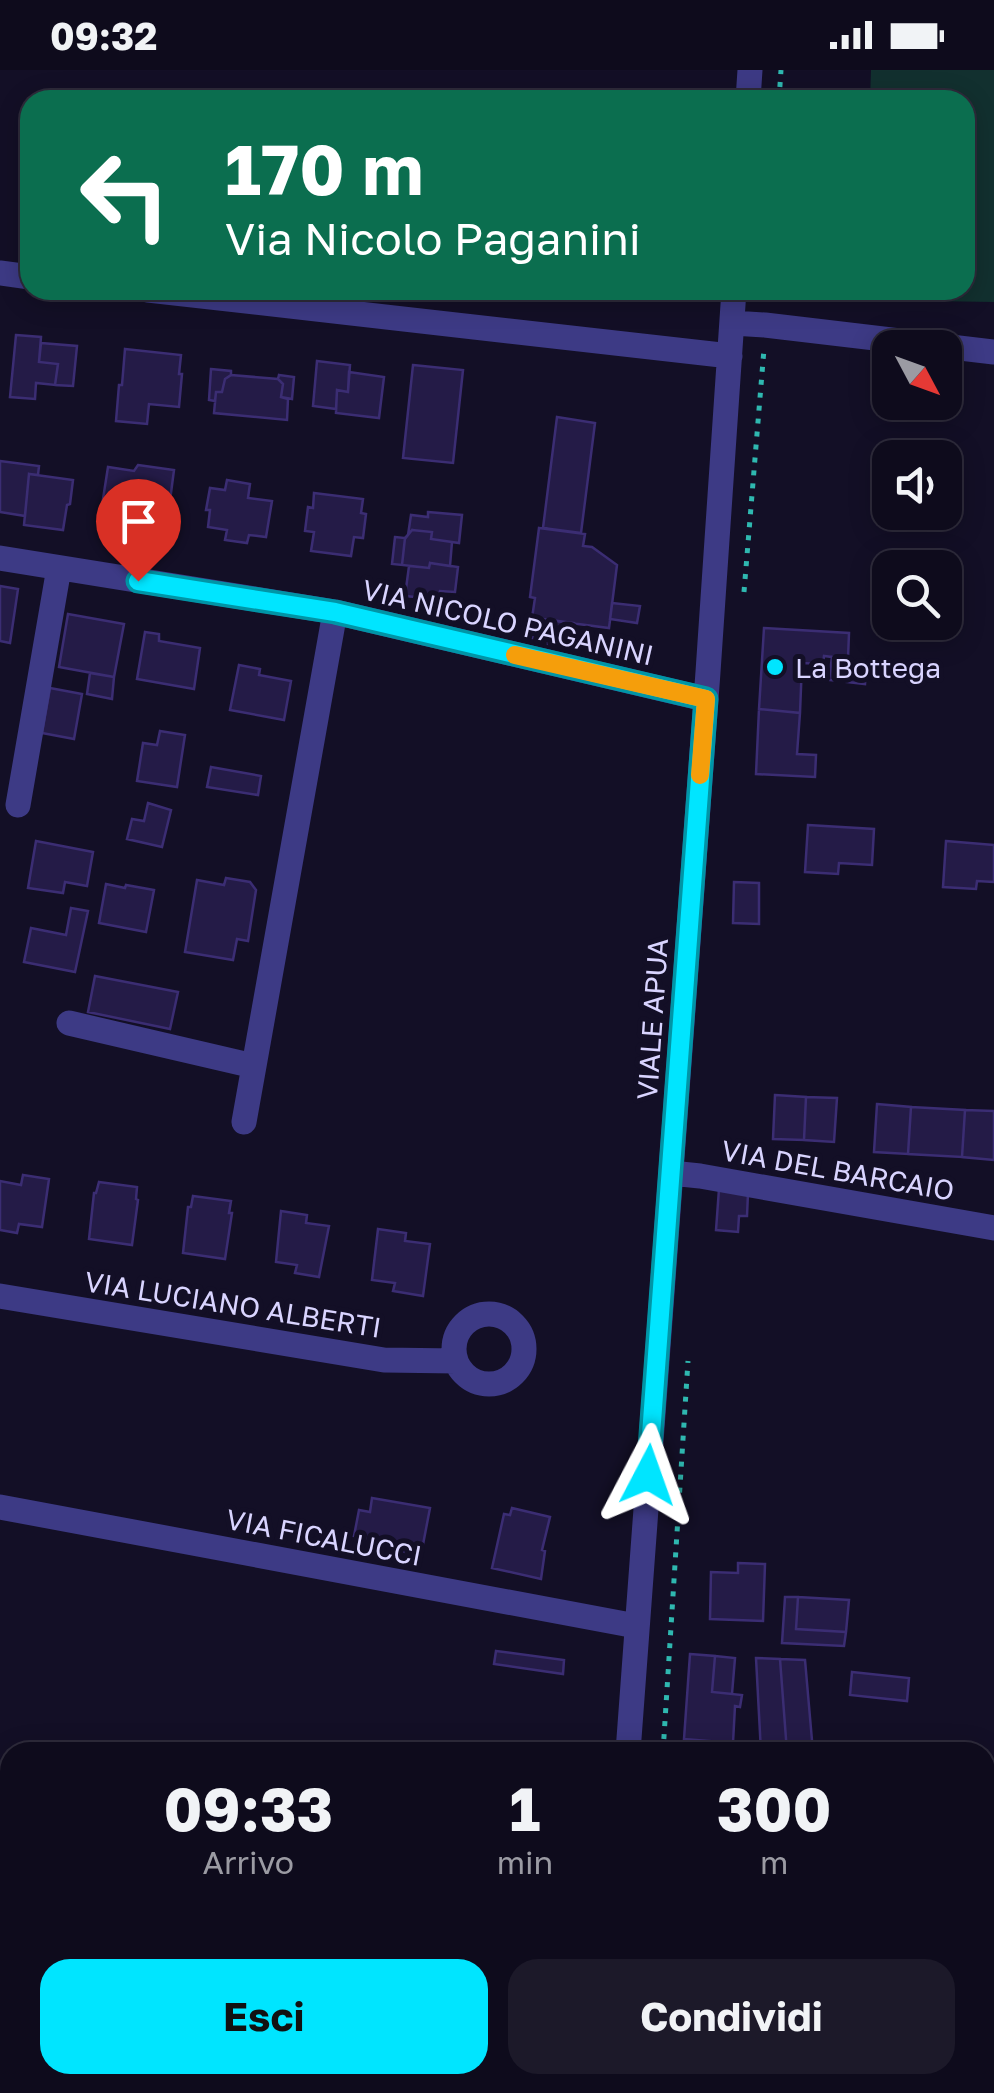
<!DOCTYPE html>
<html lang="it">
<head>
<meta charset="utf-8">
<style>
  body { margin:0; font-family:"Golos Text",sans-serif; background:#1c1929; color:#f1f3f6; height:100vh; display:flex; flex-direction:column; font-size:38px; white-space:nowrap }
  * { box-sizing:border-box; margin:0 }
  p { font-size:32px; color:#9b9ba3 }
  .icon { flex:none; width:55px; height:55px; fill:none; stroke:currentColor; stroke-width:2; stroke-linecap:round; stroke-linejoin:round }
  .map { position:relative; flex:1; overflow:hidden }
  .sheet { position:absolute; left:0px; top:1672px; width:995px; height:352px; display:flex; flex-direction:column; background:#0e0b1c; border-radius:30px 30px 0 0; box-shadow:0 5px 25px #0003,0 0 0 2px #2e2b3b }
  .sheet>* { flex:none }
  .top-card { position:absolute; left:20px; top:20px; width:955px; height:210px; border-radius:30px; box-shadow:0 5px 25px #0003,0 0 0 2px #2e2b3b; background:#0b6e4f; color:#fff; overflow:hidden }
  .needle { width:65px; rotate:131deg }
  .tools { position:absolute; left:872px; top:260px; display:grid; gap:20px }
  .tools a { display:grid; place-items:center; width:90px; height:90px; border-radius:20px; background:#0e0b1c; box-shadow:0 5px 25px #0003,0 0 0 2px #2e2b3b; font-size:50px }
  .pin { position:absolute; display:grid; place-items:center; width:85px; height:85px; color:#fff; margin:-102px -42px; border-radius:50% 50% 50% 0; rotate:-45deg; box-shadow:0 0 10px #0007 }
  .pin .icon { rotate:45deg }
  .me { position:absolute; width:110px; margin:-55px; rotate:4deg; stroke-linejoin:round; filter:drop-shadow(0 0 8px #0008) }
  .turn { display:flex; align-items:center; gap:35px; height:210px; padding:0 40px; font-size:45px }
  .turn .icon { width:130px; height:130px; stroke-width:2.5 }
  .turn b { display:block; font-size:70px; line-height:85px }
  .eta { display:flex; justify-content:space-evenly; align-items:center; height:170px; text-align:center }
  .eta b { font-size:60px; font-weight:700; line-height:70px }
  .action { display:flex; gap:20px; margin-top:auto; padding:20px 40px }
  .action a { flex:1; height:115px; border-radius:30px; background:#00e5ff; color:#111; font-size:40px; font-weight:700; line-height:115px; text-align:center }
  .action a+a { background:#1c1929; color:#f1f3f6 }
  .status { display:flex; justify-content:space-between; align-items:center; height:70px; padding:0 50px; background:#0e0b1c; direction:ltr }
  .status svg { height:28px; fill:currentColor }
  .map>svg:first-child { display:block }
  .green { fill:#12302f }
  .building { fill:#241b47; stroke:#3b2d73; stroke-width:2.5 }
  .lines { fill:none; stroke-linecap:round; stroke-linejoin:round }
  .path { stroke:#2fb8b0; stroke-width:5; stroke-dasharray:5 8; stroke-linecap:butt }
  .minor { stroke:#3d3a85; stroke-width:25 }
  .route-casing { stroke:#0095a6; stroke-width:25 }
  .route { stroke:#00e5ff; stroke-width:18 }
  .slow { stroke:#f59e0b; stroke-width:18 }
  .poi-dot { fill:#00e5ff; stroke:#130f26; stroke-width:4 }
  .labels { text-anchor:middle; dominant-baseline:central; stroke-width:10; stroke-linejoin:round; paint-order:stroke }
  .street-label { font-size:28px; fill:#d9d4ff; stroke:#130f26 }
  .poi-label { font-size:28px; fill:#d9d4ff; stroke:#130f26; text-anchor:start }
</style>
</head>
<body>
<div class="status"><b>09:32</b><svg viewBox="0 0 49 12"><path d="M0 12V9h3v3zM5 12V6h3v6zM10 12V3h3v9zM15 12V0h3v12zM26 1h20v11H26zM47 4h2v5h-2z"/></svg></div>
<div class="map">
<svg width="994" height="2023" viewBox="0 0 994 2023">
  <rect width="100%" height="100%" fill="#130f26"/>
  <!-- green -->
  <path class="green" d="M871 0H994V232L865 230 866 220H965V30H870Z"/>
  <!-- building -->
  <path class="building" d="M16 265 41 267 39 292 58 294 55 315 36 313 35 329 10 327Z
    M41 273 77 276 73 316 55 315 58 294 39 292Z
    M125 279 181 285 179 304H182L179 337 149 334 147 354 116 351 119 315H122Z
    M317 291 350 295 348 322 337 320 336 339 313 336Z
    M413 295 463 300 453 393 403 388Z
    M211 299 231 301V305L225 309 222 322H216L215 331 209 330Z
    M349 302 384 307 379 348 336 343 337 320 348 322Z
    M231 305 278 309 283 314 281 327 288 329 287 350 214 343 216 322H222L225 309Z
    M279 305 294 307 292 329 281 327 283 314 278 309Z
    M557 347 595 353 581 463 543 458Z
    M0 391 39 396 38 405 29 404 25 446 0 442Z
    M138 395 174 400 168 446 141 442 137 448 101 442 108 397 134 401Z
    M29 404 73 410 70 434 67 435 63 460 24 455Z
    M227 410 250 414 248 428 272 431 266 467 249 465 247 473 225 470 227 460 208 457 210 440H206L210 418 225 420Z
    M314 423 363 429 361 443 366 444 363 468 354 467 351 486 311 481 314 462 305 461 308 437 313 438Z
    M428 442 462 445 459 473 431 469 432 462 412 460 408 465 411 445 428 447Z
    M539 458 585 464 583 476 592 477 617 495 609 558 532 548 535 528 530 527Z
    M412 460 432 462 431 469 452 472 450 496 430 493 429 498 402 495 405 468Z
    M395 467 405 468 402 495 392 494Z
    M430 493 458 497 455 522 440 521 438 529 405 526 409 496 429 498Z
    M0 516 18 519 10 573 0 571Z
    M612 533 640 536 637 553 610 549Z
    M68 544 124 554 114 607 59 597Z
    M535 548 574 553 571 577 548 574V570L532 568Z
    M764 558 849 563 848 589 824 586 823 594 802 593 800 643 759 639Z
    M145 562 159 564V571L200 578 194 619 137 609Z
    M832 587 848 589 847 595 866 597 865 614 829 610Z
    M239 595 260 599 259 605 291 611 284 650 230 640Z
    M90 603 114 607 112 629 87 624Z
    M50 618 82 624 74 669 42 663Z
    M759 639 800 643 797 684 816 685 815 707 756 704Z
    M160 661 185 665 177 717 137 711 143 673 157 675Z
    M211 697 261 706 258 725 207 717Z
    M148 733 171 740 162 777 127 769 132 749 144 751Z
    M808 755 874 759 872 795 839 793 838 804 805 802Z
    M36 771 93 782 87 816 65 812 63 823 28 818Z
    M946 771 994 775V812L977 811 976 819 943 817Z
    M226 808 250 812 256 820 248 871 237 869 233 890 185 882 197 810 224 815Z
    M734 812 759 813V854L733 853Z
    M106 814 125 818 126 815 154 820 146 862 99 853Z
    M71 838 88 841 75 902 24 892 31 858 66 865Z
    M95 906 178 922 170 959 88 942Z
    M775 1025 806 1027 804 1070 773 1069Z
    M806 1027 837 1028 834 1072 804 1070Z
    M877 1034 911 1037 908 1084 874 1082Z
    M911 1037 965 1040 962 1087 908 1084Z
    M965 1040 994 1041V1090L962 1087Z
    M23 1105 49 1109 42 1157 19 1154 17 1163 0 1160V1111L21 1115Z
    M99 1112 137 1117 136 1129 138 1130 132 1175 89 1169 94 1123H96Z
    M719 1119 748 1123 747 1146H739L738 1162 716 1160Z
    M193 1126 231 1131 229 1143H232L225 1189 183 1183 188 1137H191Z
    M281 1141 307 1145 306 1153 329 1156 319 1207 295 1203 297 1195 276 1192Z
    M378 1159 406 1163 405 1171 430 1174 423 1226 393 1221 395 1213 372 1210Z
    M372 1428 430 1438 421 1485 390 1479 391 1473 354 1466 359 1440 370 1442Z
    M512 1438 550 1447 542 1480 545 1481 541 1509 492 1498 504 1444 510 1445Z
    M738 1493 765 1494 763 1551 710 1549 711 1502 738 1503Z
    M785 1527H798L796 1559 846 1562 844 1576 782 1573Z
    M798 1527 849 1530 846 1562 796 1559Z
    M496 1581 564 1590 563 1604 494 1594Z
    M690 1584 715 1586 712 1622 742 1625 740 1637 735 1636 733 1673 684 1669Z
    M715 1586 735 1588 732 1624 712 1622Z
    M756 1588 780 1589 787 1682H761Z
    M780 1589 805 1590 813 1682H787Z
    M852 1602 909 1608 907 1631 850 1625Z"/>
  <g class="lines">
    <!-- path -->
    <path class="path" d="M779 30 781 0
      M744 522 764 279
      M663 1682 688 1291
      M641 2023V2015"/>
    <!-- minor -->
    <path class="minor" d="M748 30 750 0
      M0 203 30 207
      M148 220 730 286
      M732 253 765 255 994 282
      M0 488 335 542 705 629
      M18 735 59 498
      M69 953 254 996
      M244 1052 335 542
      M671 1103 700 1106 994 1158
      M0 1226 384 1290 456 1291
      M454 1279a35 35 0 1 1 70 0a35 35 0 1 1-70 0Z
      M0 1437 636 1556
      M628 1682 708 602 734 220
      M603 2023 604 2015"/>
  </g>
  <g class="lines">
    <defs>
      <path id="route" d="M138 511 335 542 706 629 648 1405"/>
    </defs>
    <!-- route casing -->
    <use href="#route" class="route-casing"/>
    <!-- route -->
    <use href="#route" class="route"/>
    <!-- slow -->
    <path class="slow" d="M515 585 706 629 700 705"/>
  </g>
  <!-- markers -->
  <circle class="poi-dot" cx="775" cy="597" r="10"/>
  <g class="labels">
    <!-- street labels -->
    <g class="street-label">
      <text transform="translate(508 552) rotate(13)">VIA NICOLO PAGANINI</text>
      <text transform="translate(652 949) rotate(-86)">VIALE APUA</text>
      <text transform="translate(838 1100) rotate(10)">VIA DEL BARCAIO</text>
      <text transform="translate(233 1234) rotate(9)">VIA LUCIANO ALBERTI</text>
      <text transform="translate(324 1467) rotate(11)">VIA FICALUCCI</text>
    </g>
    <!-- poi labels -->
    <g class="poi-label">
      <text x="795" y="597">La Bottega</text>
    </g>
  </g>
</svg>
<div class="tools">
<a><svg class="needle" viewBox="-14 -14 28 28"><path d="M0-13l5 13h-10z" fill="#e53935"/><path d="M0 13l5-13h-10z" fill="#9b9ba3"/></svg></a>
<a><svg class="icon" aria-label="sound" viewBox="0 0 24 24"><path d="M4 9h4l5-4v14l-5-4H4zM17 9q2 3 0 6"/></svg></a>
<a><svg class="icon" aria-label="search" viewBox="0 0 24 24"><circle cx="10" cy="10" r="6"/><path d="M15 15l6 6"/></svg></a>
</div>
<div class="pin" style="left:138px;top:511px;background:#d93025"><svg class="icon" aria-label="arrive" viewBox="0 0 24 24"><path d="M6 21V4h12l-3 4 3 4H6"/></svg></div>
<svg class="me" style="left:648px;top:1405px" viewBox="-20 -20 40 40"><path d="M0-17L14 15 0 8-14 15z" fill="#00e5ff" stroke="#fff" stroke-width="4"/></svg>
<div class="top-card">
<div class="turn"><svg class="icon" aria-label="left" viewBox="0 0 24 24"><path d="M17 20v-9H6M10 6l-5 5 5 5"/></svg><div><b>170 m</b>Via Nicolo Paganini</div></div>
</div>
<section class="sheet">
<div class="eta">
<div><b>09:33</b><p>Arrivo</p></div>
<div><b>1</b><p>min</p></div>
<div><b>300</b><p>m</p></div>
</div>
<div class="action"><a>Esci</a><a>Condividi</a></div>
</section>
</div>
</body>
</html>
